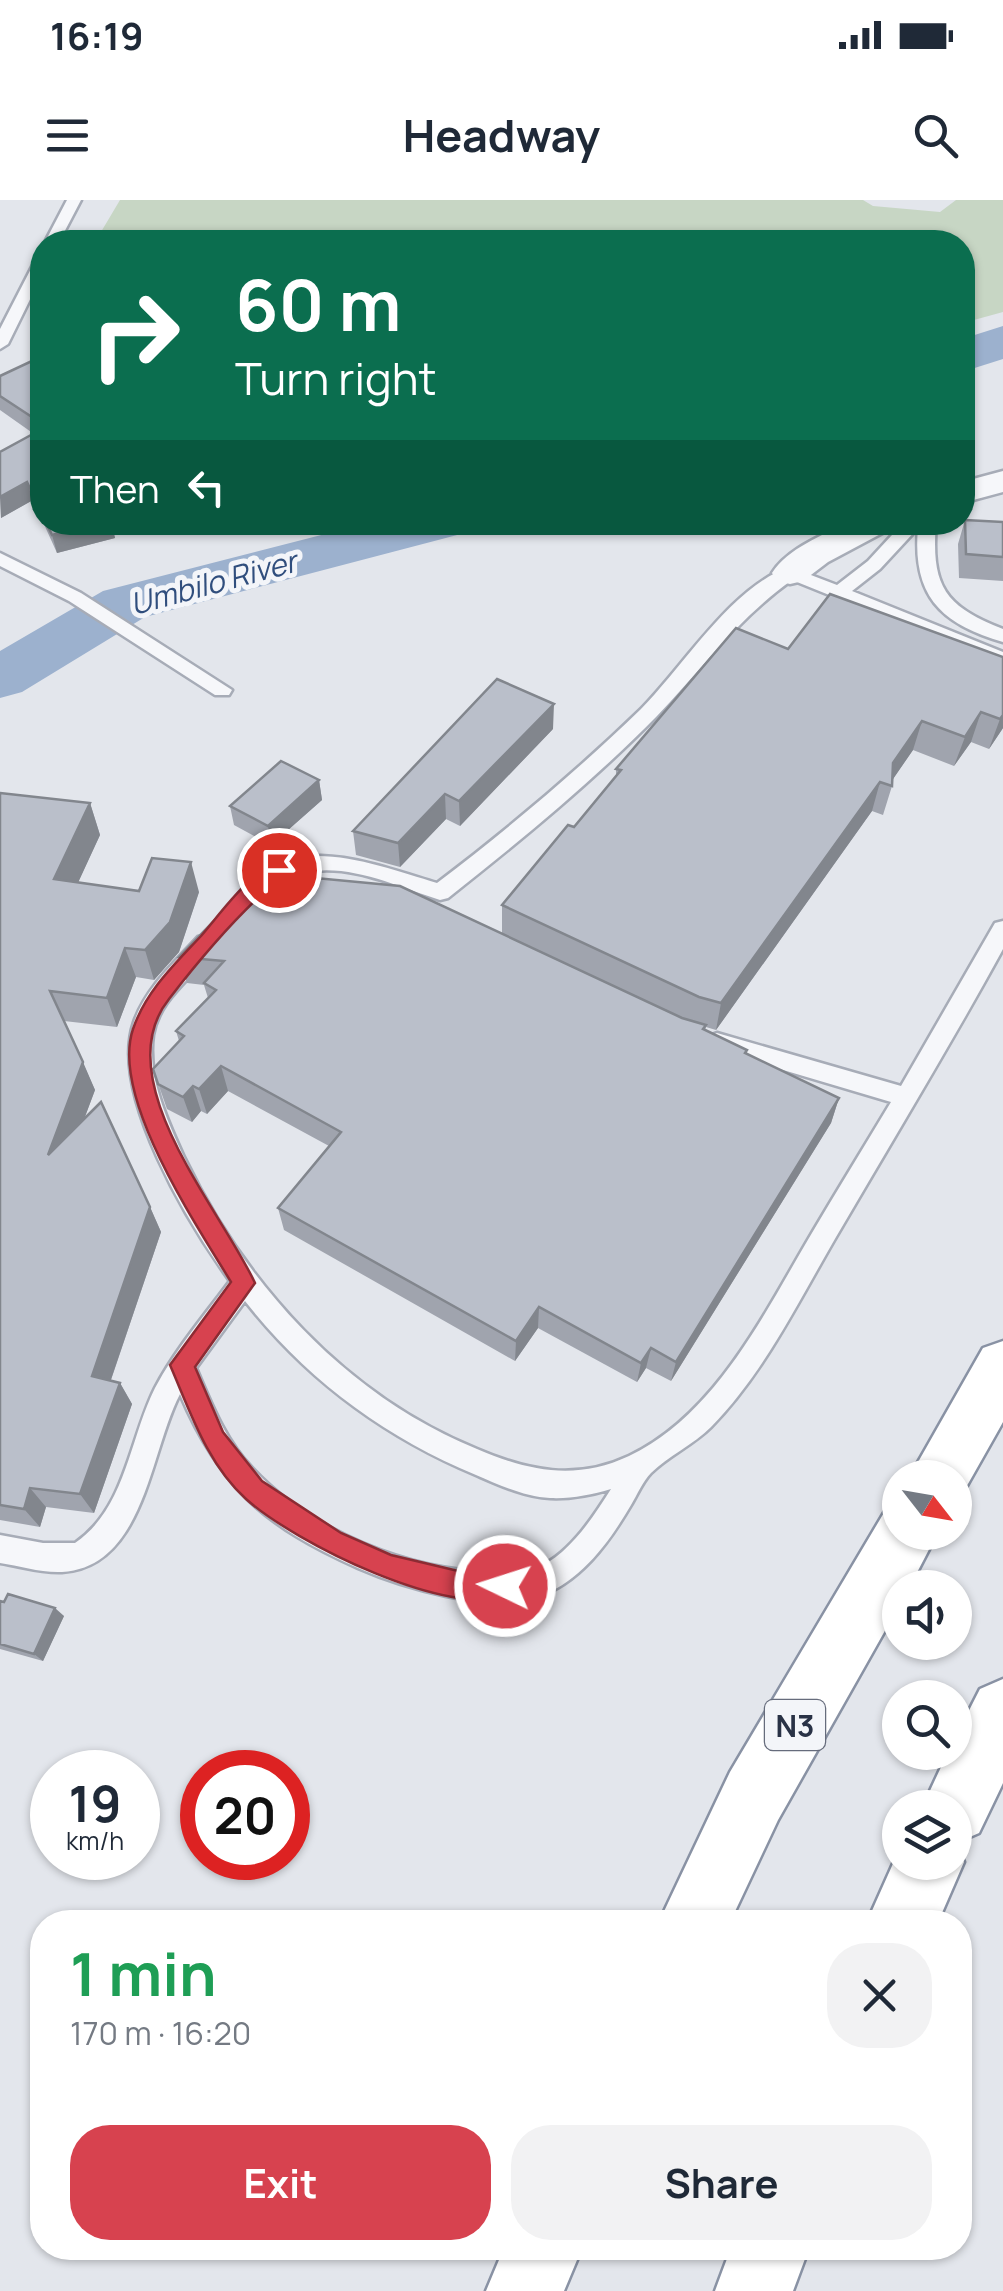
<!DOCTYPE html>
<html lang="en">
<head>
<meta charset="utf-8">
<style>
  body { margin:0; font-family:Manrope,sans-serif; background:#f2f2f3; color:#1f2937; height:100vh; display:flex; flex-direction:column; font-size:38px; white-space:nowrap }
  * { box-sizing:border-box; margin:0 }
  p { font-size:32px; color:#747a83 }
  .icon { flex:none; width:55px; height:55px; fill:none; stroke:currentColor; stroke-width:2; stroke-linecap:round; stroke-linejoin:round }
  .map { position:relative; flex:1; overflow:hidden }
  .details { position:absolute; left:30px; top:1710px; width:942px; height:350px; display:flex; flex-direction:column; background:#fff; border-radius:40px; box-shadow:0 2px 8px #0004 }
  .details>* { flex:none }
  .guide { position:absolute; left:30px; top:30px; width:945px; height:305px; border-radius:40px; box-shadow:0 2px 8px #0004; background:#0b6e4f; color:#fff; overflow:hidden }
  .needle { width:65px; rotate:121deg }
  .controls { position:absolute; left:882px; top:1260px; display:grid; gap:20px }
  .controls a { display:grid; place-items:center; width:90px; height:90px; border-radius:50%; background:#fff; box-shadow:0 2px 8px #0004; font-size:50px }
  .speed { position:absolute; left:30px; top:1550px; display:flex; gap:20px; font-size:50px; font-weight:700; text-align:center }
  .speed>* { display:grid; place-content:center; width:130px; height:130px; border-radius:50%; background:#fff; box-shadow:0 2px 8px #0004; line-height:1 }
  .speed small { font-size:25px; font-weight:400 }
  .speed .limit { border:15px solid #d22; background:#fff; color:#111 }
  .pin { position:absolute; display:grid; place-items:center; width:85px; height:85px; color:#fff; margin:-42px; border:5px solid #fff; border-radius:50%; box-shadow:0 2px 10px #0007 }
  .me { position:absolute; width:110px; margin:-55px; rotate:274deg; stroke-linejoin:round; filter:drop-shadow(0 0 8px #0008) }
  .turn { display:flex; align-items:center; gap:35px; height:210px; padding:0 40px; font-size:45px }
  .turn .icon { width:130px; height:130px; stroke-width:2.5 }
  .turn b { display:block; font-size:70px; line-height:85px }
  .then { display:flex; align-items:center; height:95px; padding:0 40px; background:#0003; gap:20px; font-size:38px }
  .round { display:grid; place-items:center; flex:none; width:105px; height:105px; border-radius:40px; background:#f2f2f3 }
  .overview { display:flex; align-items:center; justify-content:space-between; height:170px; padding:0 40px }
  h1 { font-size:60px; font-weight:700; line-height:75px; color:#1e9e55 }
  .primary-button { display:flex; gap:20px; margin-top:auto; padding:20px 40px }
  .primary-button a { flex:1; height:115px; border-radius:40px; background:#d7424f; color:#fff; font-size:40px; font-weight:700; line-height:115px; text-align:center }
  .primary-button a+a { background:#f2f2f3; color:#1f2937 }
  .status { display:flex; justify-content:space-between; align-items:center; height:70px; padding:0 50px; background:#fff; direction:ltr }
  .status svg { height:28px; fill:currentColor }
  header { display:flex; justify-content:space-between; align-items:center; height:130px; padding:0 40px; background:#fff; font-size:45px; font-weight:700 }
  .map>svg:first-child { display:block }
  .green { fill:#c7d6c4 }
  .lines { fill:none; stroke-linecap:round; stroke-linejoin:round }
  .river { fill:#9cb1ce; fill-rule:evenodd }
  .service-casing { stroke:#a7acb7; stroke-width:5 }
  .minor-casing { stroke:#a7acb7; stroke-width:5 }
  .motorway-casing { stroke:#8992a4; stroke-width:5 }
  .service { fill:#f6f7fa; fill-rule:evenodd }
  .minor { fill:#f6f7fa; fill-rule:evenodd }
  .motorway { fill:#fff; fill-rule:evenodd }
  .wall { fill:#a0a4ae }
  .shaded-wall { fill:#82868d }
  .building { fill:#babfca; stroke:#82868d; stroke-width:2.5 }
  .route { fill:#d7424f; stroke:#8c2b33; stroke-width:2.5 }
  .labels { text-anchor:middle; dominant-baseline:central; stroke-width:10; stroke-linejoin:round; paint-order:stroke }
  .far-water-label { font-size:30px; font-style:italic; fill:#304e7d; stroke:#f3f5f9 }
  .shield { fill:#f3f5f9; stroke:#666c7c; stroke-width:2.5 }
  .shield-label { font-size:30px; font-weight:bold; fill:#293246 }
</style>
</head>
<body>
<div class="status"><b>16:19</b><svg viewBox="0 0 49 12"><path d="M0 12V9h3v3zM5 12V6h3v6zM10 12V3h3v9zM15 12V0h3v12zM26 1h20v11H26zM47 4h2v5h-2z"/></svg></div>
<header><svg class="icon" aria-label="menu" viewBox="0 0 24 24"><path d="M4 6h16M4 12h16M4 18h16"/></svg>Headway<svg class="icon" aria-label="search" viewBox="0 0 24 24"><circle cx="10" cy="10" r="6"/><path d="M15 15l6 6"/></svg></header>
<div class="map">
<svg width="1003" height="2091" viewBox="0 0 1003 2091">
  <rect width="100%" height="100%" fill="#e3e6ec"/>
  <!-- green -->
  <path class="green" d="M120 0H863L873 6 940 12 956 0H1003V112L963 123 962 42H95Z"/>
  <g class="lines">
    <!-- river -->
    <path class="river" d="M1003 126V159L962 172V139Z
      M372 322H469L461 334 145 417 22 492 0 498V451L103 391Z"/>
    <defs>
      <path id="service" d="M67 0H81L59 42H45Z
        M42 57V75L8 144 0 149V129L35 61Z
        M904 322H936C931 386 944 406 1003 429V442C940 424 912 395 918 328L880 369 852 391 1003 452V465L792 380C736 420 703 468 657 516 592 582 520 641 448 698L440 700C398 687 348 662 303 673 282 678 262 707 241 701L238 695C284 627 376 665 437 683 508 629 577 571 641 509 683 467 733 385 790 367L837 385 868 361Z
        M0 353 81 393 232 490 229 495H215L69 401 0 366Z
        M1003 721V749C950 846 892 941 836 1037 798 1102 764 1173 711 1227 693 1245 668 1256 651 1273 643 1281 637 1295 631 1305 608 1344 580 1383 535 1398 489 1413 401 1387 358 1368 266 1327 220 1288 180 1194 150 1250 145 1367 62 1372 41 1373 20 1366 0 1363V1335L43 1343H75C126 1308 129 1240 155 1188 175 1150 204 1116 230 1081 189 1024 109 894 134 822 146 788 174 763 198 737L206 735 217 743C198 776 160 795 153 835 147 877 167 920 184 957 245 1084 345 1195 477 1249 528 1271 576 1281 629 1256 715 1215 763 1116 809 1038 836 992 864 947 891 902L709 848 706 842 709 836 717 833 901 886 995 723ZM245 1101C307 1180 385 1237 476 1275 499 1285 525 1297 550 1298 570 1299 591 1295 611 1289 592 1319 567 1358 532 1370 521 1374 505 1372 494 1372 408 1371 311 1331 252 1268 225 1240 211 1203 196 1168Z"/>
      <path id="minor" d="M1003 271V292L962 303V282Z
        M848 322H893L888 330 828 362 803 381 790 384 777 381 772 373C788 348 822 336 848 322Z"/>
      <path id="motorway" d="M1003 1141V1222L960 1298 955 1300V1278H909L983 1148Z
        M900 1305V1332H938L909 1388H900V1404L778 1620 730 1722H659L730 1572 885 1311Z
        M1003 1479V1583L979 1633 956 1643 964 1662 938 1722H867L900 1648V1662H955V1608H922L948 1552H955V1538L980 1489Z
        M504 2048H582L564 2091H486Z
        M731 2048H809L793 2091H715Z"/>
    </defs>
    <!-- service casing -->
    <use href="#service" class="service-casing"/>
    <!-- minor casing -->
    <use href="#minor" class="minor-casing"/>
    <!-- motorway casing -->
    <use href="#motorway" class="motorway-casing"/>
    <!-- service -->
    <use href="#service" class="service"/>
    <!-- minor -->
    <use href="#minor" class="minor"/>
    <!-- motorway -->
    <use href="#motorway" class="motorway"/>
  </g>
  <!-- wall -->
  <path class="wall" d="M42 166V321L33 300 1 318 0 252 34 234 0 210V176Z
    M965 320 1003 322V381L959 378 958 344Z
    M43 322H111L115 338 57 353Z
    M788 449 1003 457V528L989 549 971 542 954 566 913 550 892 580V586L883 615 872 611 716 830 706 827 705 830 747 850 746 854 839 898 831 923 671 1181 646 1168 637 1182 538 1128 515 1161 284 1030 278 1008 329 946 228 891 207 914 201 911 192 922 167 909 153 869 179 841 176 831 208 798 204 785 187 783 179 757 299 683 502 733V705L574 627 616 577V569Z
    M553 529 460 626 446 619 400 667 356 655 353 631Z
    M319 580 322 600 271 645 234 625 230 606Z
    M0 593 90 603 100 635 78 682 139 691 199 692 179 752 154 780 136 777 117 827 64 821 95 890 84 919 150 1007 161 1032 111 1180 120 1183 132 1204 94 1313 46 1307 40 1327 0 1320Z
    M0 1401 64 1416 43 1461 0 1449Z"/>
  <!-- shaded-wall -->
  <path class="shaded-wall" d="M27 282 33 300 1 318 0 297Z
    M100 322H111L115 338 57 353 52 335Z
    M554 504 553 529 460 626 459 601Z
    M981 512 971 542 954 566 965 537Z
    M1003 515V528L989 549 1000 519Z
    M922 521 913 550 889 585 893 563Z
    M319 580 322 600 271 645 268 626Z
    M880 582 872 611 716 830 721 803Z
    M445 594 446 619 400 667 398 643Z
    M90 603 100 635 66 709 54 679Z
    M191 662 199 692 179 752 154 780 145 750Z
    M125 748 136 777 117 827 107 798Z
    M83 862 95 890 61 981 48 955Z
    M221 866 228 891 207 914 199 889Z
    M193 886 201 911 192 922 183 897Z
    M839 898 831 923 671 1181 676 1162Z
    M150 1007 161 1032 105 1197 92 1176Z
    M539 1107 538 1128 515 1161 516 1141Z
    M651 1148 646 1168 637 1182 641 1163Z
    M120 1183 132 1204 94 1313 80 1294Z
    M30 1288 46 1307 40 1327 24 1309Z
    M55 1408 64 1416 43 1461 34 1454Z"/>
  <!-- building -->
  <path class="building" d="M34 160 42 166V221H38L0 196V176Z
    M42 229V314L27 282 0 297V252Z
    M965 320 1003 322V357L966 354Z
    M46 322H100L52 335Z
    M830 394 1003 457V515L1000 519 981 512 965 537 922 521 893 563 892 586 880 582 721 803 699 797 502 705 568 625 574 627 621 570 616 569 736 428 788 449Z
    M497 479 554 504 459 601 445 594 398 643 353 631Z
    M281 561 319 580 268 626 230 606Z
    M0 593 90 603 54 679 139 691 152 658 191 662 170 722 145 750 125 748 107 798 50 791 83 862 48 955 101 902 150 1007 92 1176 120 1183 80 1294 30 1288 24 1309 0 1305Z
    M261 672 281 674 299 683 305 677 400 686 682 818 706 825 703 829 747 850 745 853 839 898 676 1162 651 1148 641 1163 539 1107 516 1141 278 1008 341 932 221 866 199 889 193 886 183 897 158 884 153 869 184 836 176 831 216 790 204 783 224 761 179 757Z
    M8 1394 55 1408 34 1454 0 1444V1401L4 1402Z"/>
  <!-- route -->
  <path class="route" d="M279 663 289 670C281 681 270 687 260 696 228 726 196 764 169 799 105 879 222 1011 255 1083L195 1167 223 1232 262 1281 341 1333 391 1355 475 1375 505 1373 514 1377 518 1386 514 1395C451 1421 294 1342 246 1299 207 1264 190 1211 170 1165L231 1082C196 1024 110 897 133 829 146 791 174 765 201 736 222 712 247 674 279 663Z"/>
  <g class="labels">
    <!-- far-water labels -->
    <g class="far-water-label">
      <text transform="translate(213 382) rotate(-15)">Umbilo River</text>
    </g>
    <!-- shield labels -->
    <rect class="shield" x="765" y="1500" width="60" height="50" rx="8"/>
    <g class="shield-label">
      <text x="795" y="1525">N3</text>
    </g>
  </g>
</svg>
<div class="controls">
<a><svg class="needle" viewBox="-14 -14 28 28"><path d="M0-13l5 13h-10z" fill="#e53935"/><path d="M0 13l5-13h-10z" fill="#747a83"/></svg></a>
<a><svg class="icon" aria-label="sound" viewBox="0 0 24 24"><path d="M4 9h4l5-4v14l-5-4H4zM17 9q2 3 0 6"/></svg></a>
<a><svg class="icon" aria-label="search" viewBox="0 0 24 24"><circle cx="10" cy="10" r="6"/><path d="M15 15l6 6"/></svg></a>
<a><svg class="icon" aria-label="layers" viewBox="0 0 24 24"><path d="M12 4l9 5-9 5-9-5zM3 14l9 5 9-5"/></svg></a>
</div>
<div class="speed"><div>19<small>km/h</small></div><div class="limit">20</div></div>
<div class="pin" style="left:279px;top:670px;background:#d93025"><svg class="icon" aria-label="arrive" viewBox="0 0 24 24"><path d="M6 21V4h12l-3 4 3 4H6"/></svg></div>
<svg class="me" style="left:505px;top:1386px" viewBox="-20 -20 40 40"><circle r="17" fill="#d7424f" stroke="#fff" stroke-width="3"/><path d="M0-11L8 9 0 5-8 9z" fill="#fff"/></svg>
<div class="guide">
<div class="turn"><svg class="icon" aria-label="right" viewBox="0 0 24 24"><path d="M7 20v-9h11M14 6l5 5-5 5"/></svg><div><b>60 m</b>Turn right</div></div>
<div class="then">Then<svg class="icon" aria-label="left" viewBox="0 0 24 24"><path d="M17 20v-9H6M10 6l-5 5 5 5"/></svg></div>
</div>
<section class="details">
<div class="overview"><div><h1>1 min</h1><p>170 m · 16:20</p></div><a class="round"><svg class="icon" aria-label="close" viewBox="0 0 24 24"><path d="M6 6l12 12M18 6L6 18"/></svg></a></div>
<div class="primary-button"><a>Exit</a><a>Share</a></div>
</section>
</div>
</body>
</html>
